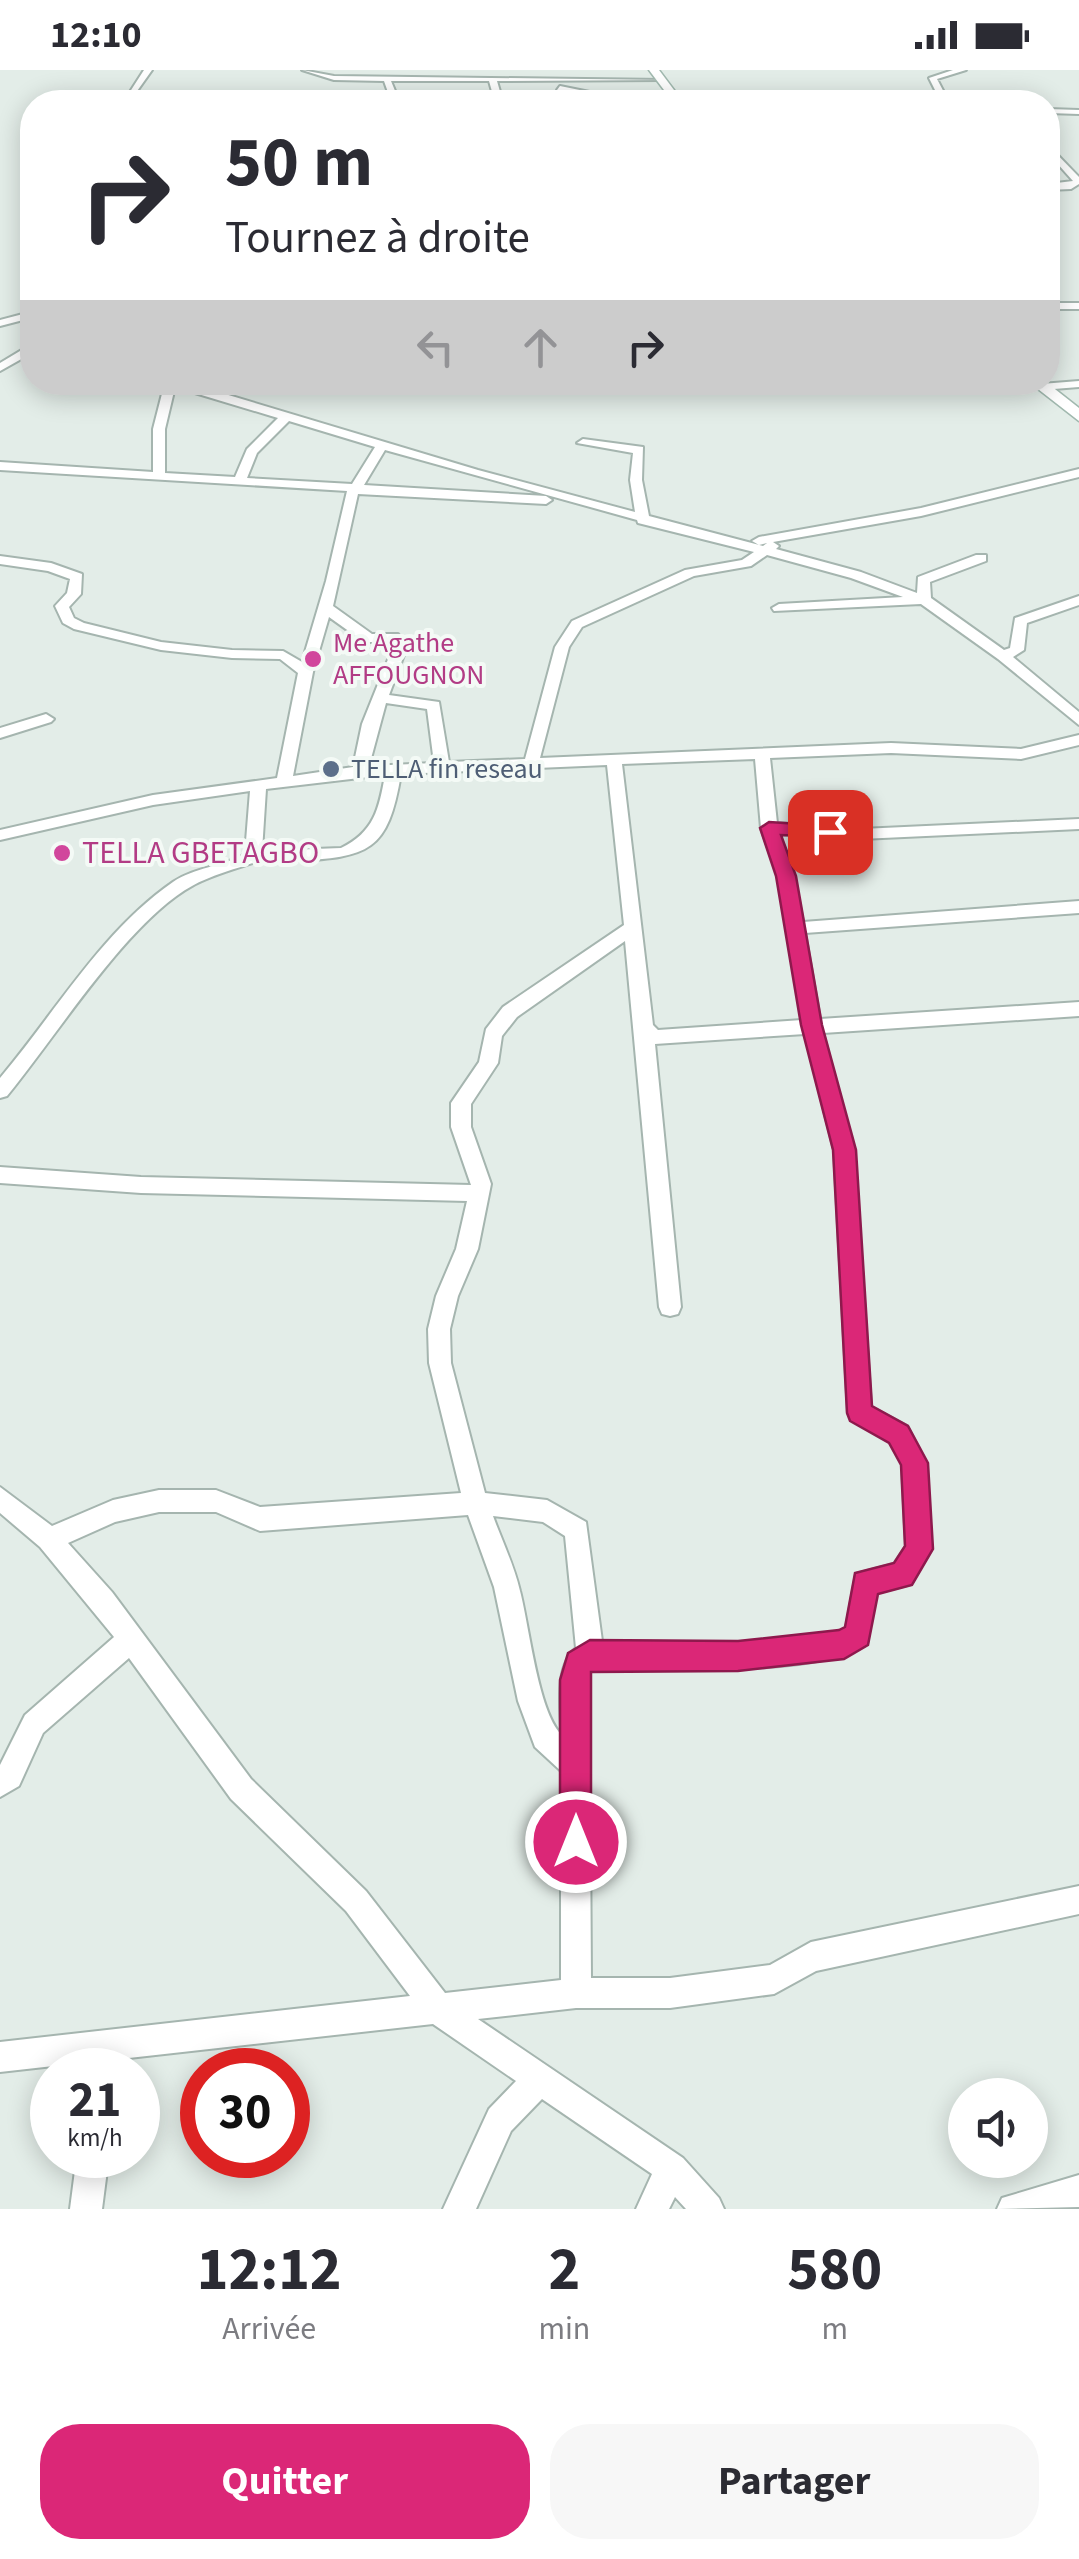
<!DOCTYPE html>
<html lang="fr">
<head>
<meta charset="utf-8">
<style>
  body { margin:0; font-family:"Source Sans 3",sans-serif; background:#f7f7f7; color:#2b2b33; height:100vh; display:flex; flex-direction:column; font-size:38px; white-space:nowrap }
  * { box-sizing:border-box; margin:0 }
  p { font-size:32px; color:#7c7c81 }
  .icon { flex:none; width:55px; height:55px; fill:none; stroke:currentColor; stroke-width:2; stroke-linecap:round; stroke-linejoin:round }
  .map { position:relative; height:2139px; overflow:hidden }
  .details { display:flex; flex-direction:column; background:#fff; flex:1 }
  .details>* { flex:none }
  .guide { position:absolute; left:20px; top:20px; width:1040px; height:305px; border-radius:40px; box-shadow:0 5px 25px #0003; background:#fff; color:#2b2b33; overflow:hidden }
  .buttons { position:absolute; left:948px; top:2008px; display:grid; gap:20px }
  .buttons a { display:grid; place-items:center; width:100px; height:100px; border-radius:50%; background:#fff; box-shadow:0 5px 25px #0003; font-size:50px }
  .speed { position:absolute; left:30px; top:1978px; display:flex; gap:20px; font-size:50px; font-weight:700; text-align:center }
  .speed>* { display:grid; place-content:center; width:130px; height:130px; border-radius:50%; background:#fff; box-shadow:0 5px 25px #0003; line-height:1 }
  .speed small { font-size:25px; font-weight:400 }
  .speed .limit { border:15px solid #d22; background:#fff; color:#111 }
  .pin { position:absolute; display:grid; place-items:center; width:85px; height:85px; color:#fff; margin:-42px; border-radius:20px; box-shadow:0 5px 15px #0006 }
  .me { position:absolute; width:110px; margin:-55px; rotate:0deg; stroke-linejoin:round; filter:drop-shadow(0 0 8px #0008) }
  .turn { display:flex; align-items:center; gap:35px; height:210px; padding:0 40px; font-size:45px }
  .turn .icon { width:130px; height:130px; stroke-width:2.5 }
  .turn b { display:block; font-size:70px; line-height:85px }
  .lanes { display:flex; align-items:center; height:95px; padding:0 40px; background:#0003; justify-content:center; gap:50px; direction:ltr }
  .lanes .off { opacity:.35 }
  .eta { display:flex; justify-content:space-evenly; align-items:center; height:170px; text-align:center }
  .eta b { font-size:60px; font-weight:700; line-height:70px }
  .button { display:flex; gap:20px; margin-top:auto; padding:20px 40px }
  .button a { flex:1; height:115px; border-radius:40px; background:#db2777; color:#fff; font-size:40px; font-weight:700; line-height:115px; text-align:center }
  .button a+a { background:#f7f7f7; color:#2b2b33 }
  .status { display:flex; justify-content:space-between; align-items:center; height:70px; padding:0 50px; background:#fff; direction:ltr }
  .status svg { height:28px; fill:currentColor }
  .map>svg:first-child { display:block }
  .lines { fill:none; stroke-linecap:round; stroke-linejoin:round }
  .street-casing { stroke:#a5b5af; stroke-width:4 }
  .secondary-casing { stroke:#a1b9af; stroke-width:3 }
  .street { fill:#fff; fill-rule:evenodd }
  .secondary { fill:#fff; fill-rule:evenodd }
  .route { fill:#db2777; stroke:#8e194d; stroke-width:2.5 }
  .hotel-dot { fill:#d1479c; stroke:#f4faf6; stroke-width:4 }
  .service-dot { fill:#5c6f8a; stroke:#f4faf6; stroke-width:4 }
  .labels { text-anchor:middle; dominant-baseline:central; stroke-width:8; stroke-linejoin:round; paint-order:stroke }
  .far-hotel-label { font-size:28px; fill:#b23c85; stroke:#f4faf6; text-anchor:start }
  .far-service-label { font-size:28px; fill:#4e5e75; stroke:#f4faf6; text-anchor:start }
  .hotel-label { font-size:32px; fill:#b23c85; stroke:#f4faf6; text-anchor:start }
</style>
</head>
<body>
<div class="status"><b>12:10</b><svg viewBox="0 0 49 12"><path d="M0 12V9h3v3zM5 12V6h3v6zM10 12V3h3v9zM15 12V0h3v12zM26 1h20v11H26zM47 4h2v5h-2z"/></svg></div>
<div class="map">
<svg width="1079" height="2139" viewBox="0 0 1079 2139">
  <rect width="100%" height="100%" fill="#e3ede8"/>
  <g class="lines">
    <defs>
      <path id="street" d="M144 0H152L130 31H124Z
        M302 0 334 6 663 10 497 11 503 32H495L489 11H391L398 28 396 32H388L390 28 384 11 334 10Z
        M953 0H966L937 9 949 32H941L929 8Z
        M560 16 629 30 633 32H620L557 20Z
        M671 22 879 30 883 32 668 26Z
        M1048 39 1079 40V44L1048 43Z
        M1048 75 1079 107V114L1071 119 1048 120V114L1073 111 1048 83Z
        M1048 233H1079V239H1048Z
        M23 244 27 245V249L0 256V250Z
        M25 278H32V283L0 301V293Z
        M1079 311V317L1041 320 1035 317 1041 314Z
        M165 312H185L478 400 635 442 630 410 633 383 577 373 583 369 643 377 642 410 649 446 763 476 767 473 759 475 752 471 759 467 921 438 1079 399V407L921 446 773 472 779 476 776 479 861 502 917 523 918 507 976 485H986V491L930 512 931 528 1004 580 1010 578 1015 548 1079 526V535L1027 553 1024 580 1013 587 1079 642V655L998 589 921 534 774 541 772 538 779 534 903 527 851 508 767 485 751 496 694 506 582 557 569 577 540 688 891 673 1021 679 1079 665V675L1021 689 891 683 770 688 777 753 861 759 1079 749V759L861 769 779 764 794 806 803 852 1079 831V843L805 863 820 949 1079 932V946L823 963 854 1080 871 1337 907 1356 926 1393 931 1479 911 1514 876 1523 867 1574C814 1608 661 1598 595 1597L589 1602 591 1908H670L770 1895 811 1872 1079 1816V1844L816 1901 774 1924 670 1938H576L478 1949 683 2088 719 2128 724 2139H686L675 2127 669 2139H636L652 2104 542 2029 511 2061 476 2139H443L489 2039 516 2011 433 1954 120 1989 118 2000H88L89 1992 0 2002V1972L410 1926 346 1841 231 1729 129 1588 43 1663 19 1716 0 1727V1695L25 1645 114 1567 40 1477 0 1443V1417L52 1456 113 1430 159 1420H216L260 1437 461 1423 429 1293 428 1259 436 1226 456 1179 467 1131 141 1123 0 1113V1097L141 1107 471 1115 451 1057V1033L479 992 486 959 503 937 624 855 607 695 401 704C388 782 369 787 294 791 283 791 267 789 256 792 238 798 209 806 192 816 128 851 55 968 7 1026L0 1028V1008C55 943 102 861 173 812 195 797 222 797 245 784L250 721 153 735 0 770V760L153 725 277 708 298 603 280 589 232 588 161 580 74 559 63 553 55 536 67 523 70 509 48 501 0 494V486L51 493 82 504 81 524 69 537 74 548 84 553 161 572 232 580 283 581 302 592 326 511 347 421 0 400V392L153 402V359ZM175 317 278 348 247 379 235 407 165 403V359ZM289 351 375 377 352 414 247 408 257 383ZM385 380 637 450 638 453 754 482 742 490 685 500 572 551 555 577 525 689 449 692 439 632 389 625 407 577 398 564H372L333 536 358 424 546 434 552 430 546 426 364 415ZM329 547 364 572H389L393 577 362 654 353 697 293 706 313 602ZM386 633 427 639 434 693 369 696ZM755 689 761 758 778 806 802 950 658 960 653 955 622 694ZM385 705C379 739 374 762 341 778L262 781 266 719ZM625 871 659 1237 662 1244 670 1246 678 1244 681 1237 655 974 805 964 834 1080 848 1343 852 1350 891 1372 902 1394 906 1476 894 1494 856 1504 846 1558 840 1562 738 1573 602 1571 586 1452 547 1430 485 1423 451 1293 450 1259 458 1226 478 1179 491 1114 471 1057V1034L498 993 502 966 517 947ZM159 1442H216L260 1461 468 1445 494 1517 518 1631 535 1677 561 1701V1910L445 1923 366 1821 251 1709 112 1522 68 1473 115 1452ZM493 1446 543 1452 565 1466 576 1578C554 1597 561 1637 561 1664 538 1641 529 1555 520 1521 514 1495 502 1471 493 1446Z
        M46 644 54 649 51 652 0 668V658Z
        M77 2085H109L102 2139H70Z
        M1079 2105V2137L997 2139 1002 2128Z"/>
      <path id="secondary" d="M649 0H659L683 32H673Z
        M1029 312H1046L1079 338V351Z"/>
    </defs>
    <!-- street casing -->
    <use href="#street" class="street-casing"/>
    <!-- secondary casing -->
    <use href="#secondary" class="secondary-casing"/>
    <!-- street -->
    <use href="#street" class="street"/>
    <!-- secondary -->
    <use href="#secondary" class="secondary"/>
  </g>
  <!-- route -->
  <path class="route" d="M769 752 830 756 840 762 830 767 781 765 796 806 822 955 856 1080 872 1336 908 1356 928 1393 933 1479 912 1515 878 1524 868 1575 844 1589 738 1601 591 1602V1772L587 1783 576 1788 564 1783 560 1772V1610L568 1583 590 1570 738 1571 839 1560 845 1557 855 1503 894 1493 905 1476 901 1395 889 1373 850 1351 847 1343 833 1080 801 955 776 806 760 758Z"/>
  <!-- markers -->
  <g class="hotel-dot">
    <circle cx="313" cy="589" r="10"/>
    <circle cx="62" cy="783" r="10"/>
  </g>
  <circle class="service-dot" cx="331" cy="699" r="10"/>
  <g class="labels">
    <!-- far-hotel labels -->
    <g class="far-hotel-label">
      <text x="333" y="573">Me Agathe<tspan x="333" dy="32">AFFOUGNON</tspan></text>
    </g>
    <!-- far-service labels -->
    <g class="far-service-label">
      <text x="351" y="699">TELLA fin reseau</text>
    </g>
    <!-- hotel labels -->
    <g class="hotel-label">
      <text x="82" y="783">TELLA GBETAGBO</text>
    </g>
  </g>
</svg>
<div class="buttons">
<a><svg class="icon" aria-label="sound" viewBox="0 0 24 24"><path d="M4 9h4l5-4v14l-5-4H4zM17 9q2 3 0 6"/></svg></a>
</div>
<div class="speed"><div>21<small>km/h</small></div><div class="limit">30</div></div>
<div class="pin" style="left:830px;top:762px;background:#d93025"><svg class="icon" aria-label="arrive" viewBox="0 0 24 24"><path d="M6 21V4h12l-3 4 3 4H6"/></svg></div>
<svg class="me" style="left:576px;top:1772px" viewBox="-20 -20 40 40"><circle r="17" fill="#db2777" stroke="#fff" stroke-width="3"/><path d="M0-11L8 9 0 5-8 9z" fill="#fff"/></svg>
<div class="guide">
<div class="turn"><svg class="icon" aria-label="right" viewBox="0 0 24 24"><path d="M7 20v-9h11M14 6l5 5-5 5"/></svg><div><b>50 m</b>Tournez à droite</div></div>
<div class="lanes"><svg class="icon off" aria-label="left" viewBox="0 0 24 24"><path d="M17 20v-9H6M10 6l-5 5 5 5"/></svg><svg class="icon off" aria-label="ahead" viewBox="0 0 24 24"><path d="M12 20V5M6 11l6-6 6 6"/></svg><svg class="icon" aria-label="right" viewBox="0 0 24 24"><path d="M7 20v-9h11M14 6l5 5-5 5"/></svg></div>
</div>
</div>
<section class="details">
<div class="eta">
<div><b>12:12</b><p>Arrivée</p></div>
<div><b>2</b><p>min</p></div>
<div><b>580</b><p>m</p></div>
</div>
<div class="button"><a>Quitter</a><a>Partager</a></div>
</section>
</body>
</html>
